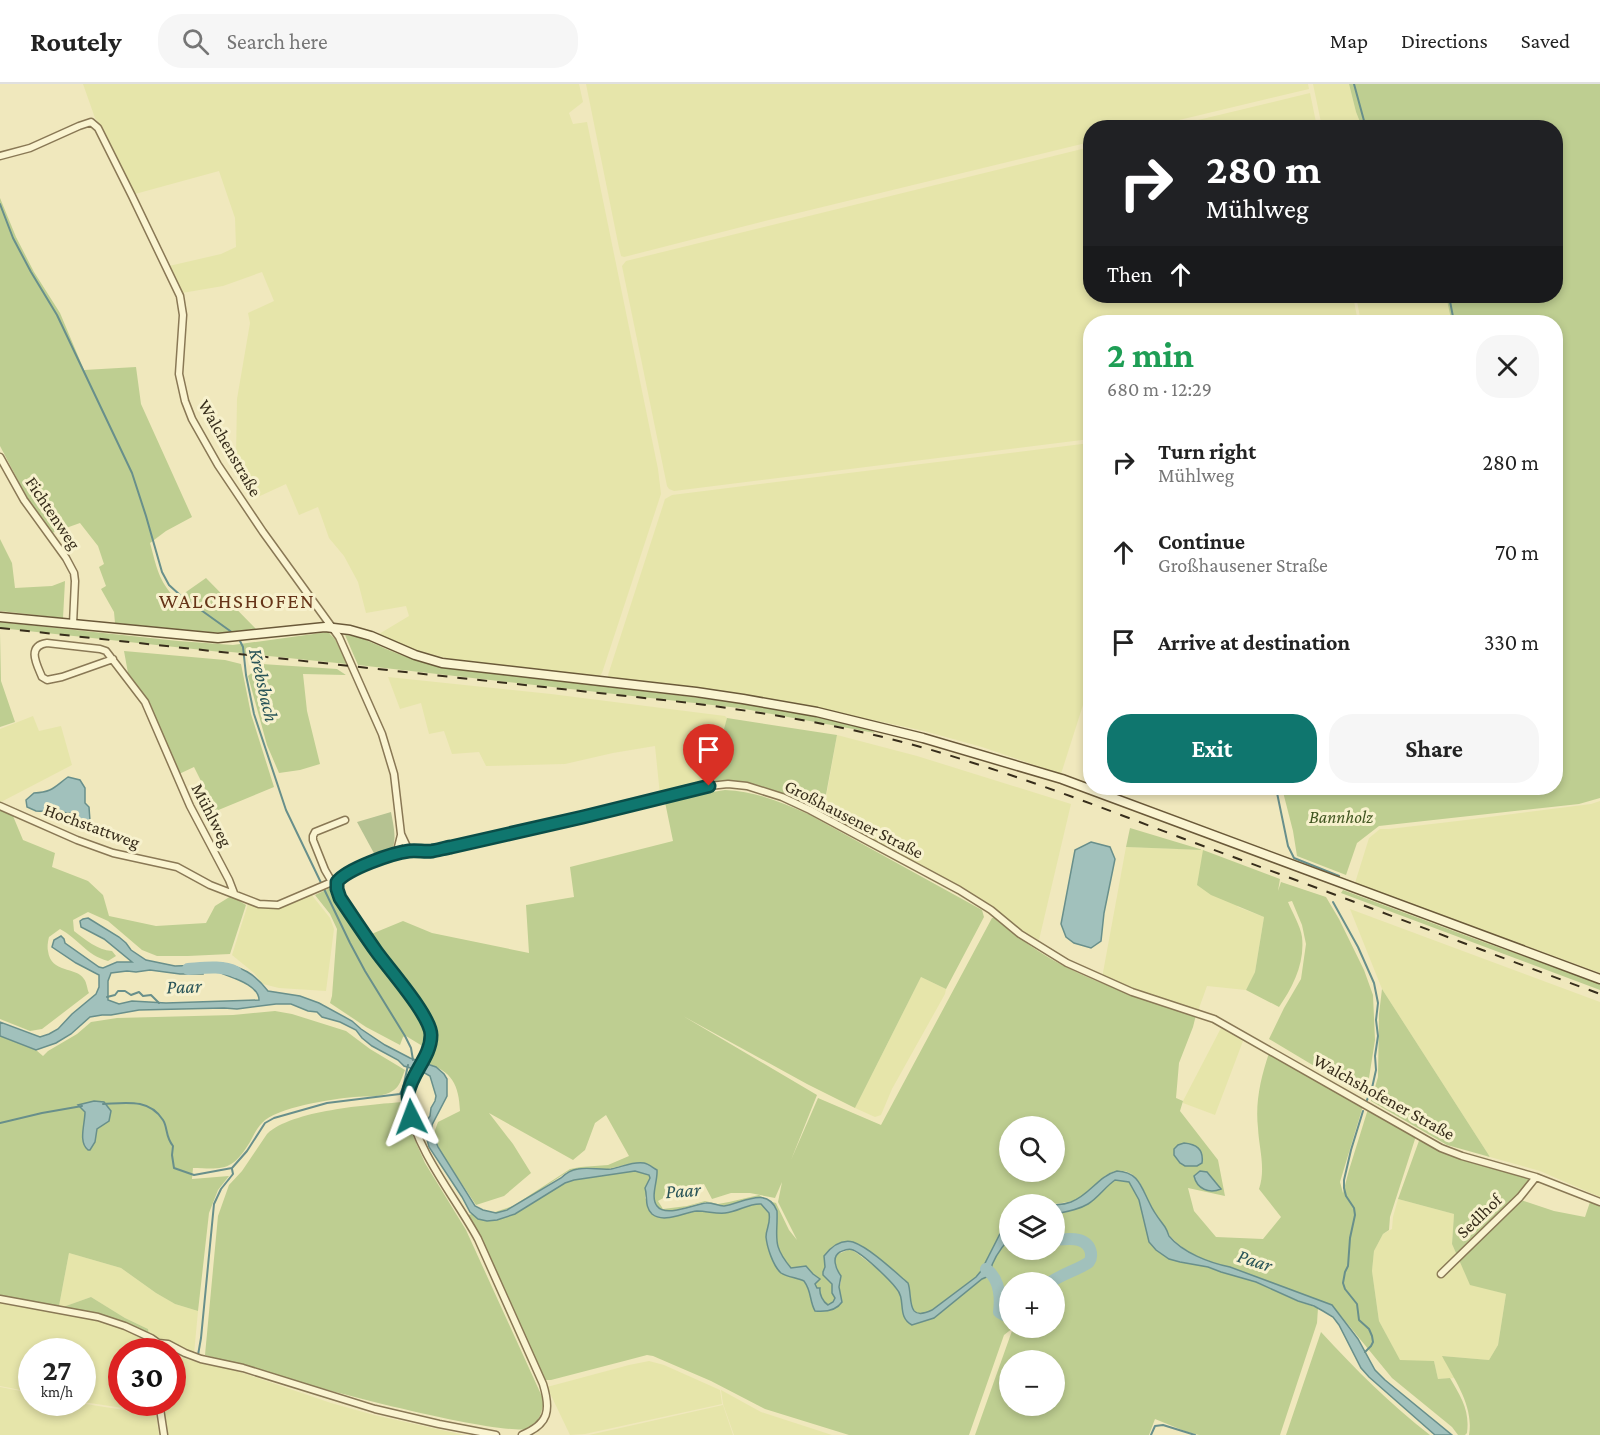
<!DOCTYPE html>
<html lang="en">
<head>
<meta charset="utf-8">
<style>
  body { margin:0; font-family:"Crimson Pro",serif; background:#f6f6f6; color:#222; height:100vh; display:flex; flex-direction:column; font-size:22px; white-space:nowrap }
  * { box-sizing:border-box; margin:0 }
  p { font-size:20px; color:#767676 }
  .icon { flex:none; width:33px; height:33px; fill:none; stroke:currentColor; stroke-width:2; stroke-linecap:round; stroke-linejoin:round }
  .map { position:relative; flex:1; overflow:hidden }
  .details { position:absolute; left:1083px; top:231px; width:480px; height:480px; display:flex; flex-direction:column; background:#fff; border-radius:24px; box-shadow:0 3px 9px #0003 }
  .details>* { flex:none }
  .guide { position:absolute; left:1083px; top:36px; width:480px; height:183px; border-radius:24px; box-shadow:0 3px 9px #0003; background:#202124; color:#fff; overflow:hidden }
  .tools { position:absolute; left:999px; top:1032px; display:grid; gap:12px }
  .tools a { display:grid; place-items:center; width:66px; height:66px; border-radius:50%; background:#fff; box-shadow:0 3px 9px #0003; font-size:30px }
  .speed { position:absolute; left:18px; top:1254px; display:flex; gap:12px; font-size:30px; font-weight:700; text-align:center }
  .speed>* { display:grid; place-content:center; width:78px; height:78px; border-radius:50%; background:#fff; box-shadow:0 3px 9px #0003; line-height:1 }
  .speed small { font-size:15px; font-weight:400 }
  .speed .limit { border:9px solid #d22; background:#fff; color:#111 }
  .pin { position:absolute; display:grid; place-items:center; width:51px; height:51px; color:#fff; margin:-62px -26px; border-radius:50% 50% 50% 0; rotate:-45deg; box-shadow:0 0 6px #0007 }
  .pin .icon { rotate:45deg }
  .me { position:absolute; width:66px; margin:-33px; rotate:357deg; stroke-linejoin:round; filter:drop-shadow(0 0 4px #0008) }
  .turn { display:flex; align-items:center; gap:21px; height:126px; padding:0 24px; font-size:27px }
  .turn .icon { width:78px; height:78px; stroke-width:2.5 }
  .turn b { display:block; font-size:42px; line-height:51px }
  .then { display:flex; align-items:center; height:57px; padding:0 24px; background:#0003; gap:12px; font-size:22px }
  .round { display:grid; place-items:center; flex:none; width:63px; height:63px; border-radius:24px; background:#f6f6f6 }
  .summary { display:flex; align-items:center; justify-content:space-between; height:102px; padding:0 24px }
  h1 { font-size:36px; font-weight:700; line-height:45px; color:#1e9e55 }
  .primary-button { display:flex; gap:12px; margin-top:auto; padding:12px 24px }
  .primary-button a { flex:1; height:69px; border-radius:24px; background:#0f766e; color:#fff; font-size:24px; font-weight:700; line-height:69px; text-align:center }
  .primary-button a+a { background:#f6f6f6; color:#222 }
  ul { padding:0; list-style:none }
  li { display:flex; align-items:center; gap:18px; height:90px; padding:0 24px }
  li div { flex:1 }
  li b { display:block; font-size:22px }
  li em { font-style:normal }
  header { display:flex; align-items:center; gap:36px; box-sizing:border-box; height:84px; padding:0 30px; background:#fff; border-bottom:2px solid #e0e0e0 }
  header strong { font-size:28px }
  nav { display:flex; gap:33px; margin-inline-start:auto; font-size:21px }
  .search { width:420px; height:54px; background:#f6f6f6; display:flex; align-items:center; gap:15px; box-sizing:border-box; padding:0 21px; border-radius:24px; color:#767676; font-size:22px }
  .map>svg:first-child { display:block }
  .farmland { fill:#e6e5aa }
  .green { fill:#bece91; fill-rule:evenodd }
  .cemetery { fill:#b5c291 }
  .water { fill:#a1c1bc; stroke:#688f8b; stroke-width:1.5 }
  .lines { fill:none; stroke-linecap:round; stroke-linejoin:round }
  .stream { stroke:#688f8b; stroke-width:2 }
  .river { stroke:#a1c1bc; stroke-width:12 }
  .street-casing { stroke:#897855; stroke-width:9 }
  .secondary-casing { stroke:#6a5939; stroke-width:11 }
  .street { stroke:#faf4d1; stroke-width:6 }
  .secondary { stroke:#faf4d1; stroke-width:8 }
  .rail { stroke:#372d1b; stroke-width:2; stroke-dasharray:10 10; stroke-linecap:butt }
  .route-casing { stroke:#0a4d48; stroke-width:15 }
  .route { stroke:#0f766e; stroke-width:10 }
  .labels { text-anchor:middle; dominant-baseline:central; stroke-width:6; stroke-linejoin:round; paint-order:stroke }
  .street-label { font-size:18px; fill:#372d1b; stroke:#f7f1cd }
  .park-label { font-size:18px; font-style:italic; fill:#405520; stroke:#f7f1cd }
  .water-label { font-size:20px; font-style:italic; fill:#295458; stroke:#f7f1cd }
  .quarter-label { font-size:21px; letter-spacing:1.5px; fill:#663418; stroke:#f7f1cd }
</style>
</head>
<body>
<header>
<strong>Routely</strong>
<div class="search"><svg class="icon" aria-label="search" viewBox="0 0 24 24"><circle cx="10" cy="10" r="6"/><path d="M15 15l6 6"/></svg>Search here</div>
<nav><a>Map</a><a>Directions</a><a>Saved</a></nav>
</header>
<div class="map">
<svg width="1600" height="1351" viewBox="0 0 1600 1351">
  <rect width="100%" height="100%" fill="#f0e8bd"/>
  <!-- farmland -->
  <path class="farmland" d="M83 0H579L583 18 569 29 573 40 587 38 658 385 661 410 602 589 598 594 446 574 416 566 390 556 379 550 409 532 406 522 366 529 358 498 344 472 329 454 318 423 299 431 286 400 251 416 241 395 236 373 237 315 250 239 248 229 274 217 262 188 223 202 182 209 169 182 221 170 236 163 235 134 219 87 135 110 101 41 95 34Z
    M586 0H1308L1309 5 1150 43 1090 44V58L769 136 624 173 621 172 619 164Z
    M1313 0H1349L1356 28 1362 43H1322Z
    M1310 9 1317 43H1169Z
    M1090 63V212H1353L1358 238H1090V355L674 407 669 405 667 402 622 182 626 177Z
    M1356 212H1446L1451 235 1449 238H1361Z
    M1090 359V599L1061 690 982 663 924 647 790 618 609 595 608 591 665 415 672 411Z
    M388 593 551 610 725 632 727 634 710 695 705 699 660 711 655 662 613 669 565 680 486 682 479 668 452 670 444 647 429 650 421 619 400 625Z
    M33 632 39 647 61 642 72 681 1 718H0V645Z
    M837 651 917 672 1071 720 1039 856 1020 847 991 824 823 731Z
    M1600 717V889L1355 799 1369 754 1380 745H1389L1466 736 1591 720Z
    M1126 763 1203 766 1238 823 1264 833 1255 888 1246 906 1207 902 1198 927 1175 921 1102 894Z
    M311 810 330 834 334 845 326 907 279 904 263 900 254 889 232 871 248 820 276 825Z
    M1350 825 1600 918V1113L1540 1087 1490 1073 1382 905Z
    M921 893 946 905 945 910 892 1005 881 1031 875 1033 855 1024Z
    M1221 944 1243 957 1215 1031 1183 1019V1017Z
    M1398 1115 1454 1130 1452 1160 1470 1200 1506 1210 1498 1261 1489 1276 1443 1272 1454 1294 1438 1295 1434 1277H1400L1379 1237 1372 1187 1374 1167 1383 1150 1392 1145 1393 1133Z
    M69 1169 121 1184 156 1209 175 1220 198 1227 194 1270 149 1250 148 1245 125 1234 91 1213 63 1223 59 1222Z
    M0 1219 96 1236 124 1244 148 1255 150 1263V1267L122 1268V1318L155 1319 157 1329 83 1318 82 1268H32L31 1308 0 1302Z
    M173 1271 200 1279 237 1287 331 1319 374 1331 464 1351H167L162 1319 172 1318Z
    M649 1277 664 1281 720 1306 722 1320 585 1350 570 1351 547 1303 629 1281Z
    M0 1303 31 1309 32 1318 79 1319 156 1331 159 1351H0Z
    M721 1306 761 1328 832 1351H734L723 1320Z
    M723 1321 733 1351H589Z"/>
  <!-- green -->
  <path class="green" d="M1349 0H1600V714L1579 720 1379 742 1357 759 1346 791 1297 772 1293 747 1282 704H1556V238H1449L1451 235 1446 212H1556V44L1362 43 1356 28Z
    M0 114 16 153 34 188 60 229 84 286 136 283 141 320 192 433 166 447 150 459C157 484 158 496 176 515L206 494 256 545 220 549 115 539 114 528 101 505 106 502 99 483 104 480 98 462 80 439 52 449 39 433 22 404 0 362Z
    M0 455 12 479 15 504 52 502 65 497 63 534 0 527Z
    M0 538 178 557 233 561 328 548 335 555 347 580 221 567V568L0 544Z
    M0 549 1 597 15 638 0 643Z
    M345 551C364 553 374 560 391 567 408 574 424 579 442 583L742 619 814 631 867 644 875 649 739 624 358 581Z
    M124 567 225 576 241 580 251 630 274 703 216 727 194 683 179 690 151 623 128 589Z
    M262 580 337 585 346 591 303 590 307 627 320 680 300 686 279 689 267 661 248 592Z
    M727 634 837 651 823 727 764 704 727 696 713 697 710 695Z
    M725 706C755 707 781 718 808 730L982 826 984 833 946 905 921 893 855 1024 807 1000 683 932 817 1011 791 1076 818 1014 881 1041 992 834H994C1015 851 1038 869 1062 881 1105 903 1150 917 1196 931L1193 943 1179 979 1176 1014 1183 1017 1180 1027 1218 1076 1225 1112 1188 1104 1194 1127 1216 1153 1263 1155 1281 1133 1259 1105C1266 1084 1259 1065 1258 1044 1255 1018 1261 993 1269 969L1363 1022 1340 1098 1343 1109 1349 1086 1368 1025 1416 1052 1390 1133 1389 1146 1383 1150 1374 1167 1372 1187 1379 1237 1400 1276 1434 1277 1438 1295 1450 1294C1461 1313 1470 1326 1467 1349L1465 1351H1458L1452 1343 1392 1294 1332 1221 1230 1183C1209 1179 1185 1169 1170 1152 1169 1150 1167 1146 1165 1144 1161 1136 1154 1129 1150 1121 1144 1108 1140 1089 1123 1087 1103 1085 1096 1105 1082 1113 1065 1123 1030 1120 1010 1120L1009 1132 981 1187 976 1193C965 1202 939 1225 926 1229 922 1230 917 1230 914 1226 907 1218 911 1208 908 1199 896 1188 863 1158 848 1158 837 1157 830 1164 824 1172L826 1183 823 1188 832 1200V1209L835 1215 833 1218 828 1221C822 1217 818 1207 815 1200L819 1194 813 1190 809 1185 791 1184C777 1167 775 1158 777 1137L757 1113C747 1115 736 1120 726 1121 719 1123 714 1119 707 1118 695 1118 667 1134 658 1123 650 1113 658 1097 657 1086L645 1079H633L608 1085 592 1086 587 1084 567 1088 516 1122 496 1129H492L513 1122 570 1085 581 1083 608 1081 629 1072 606 1031 595 1039 585 1066 573 1076 489 1029 513 1060 531 1089 504 1112 476 1121 440 1067 434 1049 438 1038 460 1027C459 1001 452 987 426 979 434 963 438 957 434 939L369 851 403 837 432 849 529 869 526 821 574 813 570 783 673 757 665 718 687 712ZM1010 1042H1054V1088H1010ZM782 1098 778 1118 797 1156 789 1146 776 1119 769 1117 759 1111 729 1118 718 1120 705 1117 687 1122 663 1125 658 1117 679 1105 704 1100 712 1115 731 1109H750L775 1114Z
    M0 726 13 732 23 756 55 769 52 783 88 797 103 811 109 832 156 842 206 839 215 822 231 812 246 821 230 870 188 872H157L142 866 108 837 88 828 73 836 74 847C86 856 97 866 112 867L116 872 108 877C86 871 79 855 60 845L49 853C48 857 47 863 48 867 51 890 76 882 84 895 87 899 87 905 89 909L42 945 30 947 0 935Z
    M1130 744 1203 766 1280 795 1278 807 1281 798 1326 813 1339 835 1364 886 1373 911 1375 956 1366 1013 1269 955 1284 924 1301 895 1306 860 1302 841 1292 817 1288 818C1292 828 1301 843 1302 853 1305 879 1293 903 1279 923L1246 906 1255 888 1264 833 1211 811 1197 801 1203 766 1126 763Z
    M330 804C344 832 363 860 383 885 394 899 418 925 424 941 427 948 426 956 424 963L406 952 403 953 400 961 366 943 330 919 332 912 337 845 330 830 315 811Z
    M1343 806 1478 856 1600 899V906L1341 809Z
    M1382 905 1490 1073 1447 1061 1371 1017 1378 993 1379 930Z
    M275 927 292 930 346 947 370 965 405 986C402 993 400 1002 394 1006 384 1014 366 1012 354 1013 332 1015 277 1023 262 1039 257 1044 253 1052 250 1058 232 1087 225 1085 193 1084L192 1095 229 1092 218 1106 209 1129 198 1227 175 1220 156 1209 121 1184 69 1169 59 1222 0 1212V952L36 966 43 972 48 967 77 950 91 938 117 934 233 931Z
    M403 1018 410 1045 425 1079 466 1146 544 1317C542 1327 539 1339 530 1345 495 1351 332 1308 289 1295 261 1286 233 1279 205 1271L218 1132 229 1101 242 1087 267 1050C292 1026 368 1021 403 1018Z
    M1420 1054 1530 1093 1529 1100 1521 1116 1554 1127 1585 1133 1591 1115 1600 1120V1351H1469C1474 1322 1455 1297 1442 1272L1489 1276 1498 1261 1506 1210 1470 1201 1452 1160 1454 1130 1398 1115Z
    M635 1087 649 1091 650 1094 645 1114 666 1134 697 1127 728 1129 756 1120H761L769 1128C771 1140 766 1144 766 1153 767 1163 773 1181 781 1189 787 1193 798 1194 804 1197 812 1207 809 1217 815 1227L832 1226 841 1198 834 1174 836 1171 850 1165C859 1169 897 1201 901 1209 903 1215 900 1213 902 1219 904 1226 909 1234 912 1241L934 1234 982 1195 989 1192C991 1179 1000 1165 1009 1155L1010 1166H1054L1055 1130 1078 1125 1115 1096 1129 1098 1139 1116 1146 1142 1156 1166 1169 1175 1180 1178 1208 1183 1221 1188 1256 1198 1297 1217 1318 1224 1317 1239 1280 1351H1199L1187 1348 1155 1335 1149 1351H975L1013 1244 1004 1251 969 1351H849L765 1325 711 1297 653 1272 647 1271 628 1276 551 1296H543L477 1146 468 1131 472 1130 478 1135 515 1130 565 1099 574 1096ZM1010 1198H1054V1244H1010ZM1010 1276H1054V1322H1010Z
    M91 1213 125 1234 148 1245 149 1250C120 1237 94 1230 63 1223Z
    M1321 1248C1355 1285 1390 1320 1430 1351H1286Z"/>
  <!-- cemetery -->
  <path class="cemetery" d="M391 728C394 745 402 773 376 773L357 738Z"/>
  <!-- water -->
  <path class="water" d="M68 693 80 696 85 704V719L89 723 90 737 89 745 81 744 71 729 36 727 27 723 26 716 34 709C53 708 54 703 68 693Z
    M1091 758 1110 763 1115 775 1104 829 1101 857 1091 864 1074 859 1066 853 1061 840 1075 766Z
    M88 834 119 853 126 859 131 866 146 876 175 882 202 881 203 890H180L150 886 136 888 127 887 111 889 108 897V916L119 920 132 917 166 919 259 916C259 901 233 894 221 889V879C242 883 254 889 268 907L300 912 319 919 352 937 361 945 385 961 410 974 436 983 444 990 447 995V1012L432 1041 433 1050 438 1063 475 1122 483 1126 496 1129 507 1126 561 1094C566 1089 571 1086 578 1085 589 1083 600 1086 611 1085 622 1083 633 1077 644 1079 649 1080 653 1084 657 1086 658 1097 650 1113 657 1122 666 1134 694 1120 706 1119 712 1118 717 1122 724 1122 741 1120 767 1101 777 1127 778 1154 771 1160 791 1184L806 1182 813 1190 820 1195 815 1200 817 1204H820C819 1210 823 1218 828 1221L833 1218 835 1214 832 1209V1200L823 1191V1188L825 1183 824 1172C831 1163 841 1155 853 1158 870 1164 894 1187 908 1199 913 1212 905 1239 932 1226L976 1193 981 1187 1009 1132V1155C1000 1165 991 1179 989 1192L982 1195 934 1234 912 1241C896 1232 907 1216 896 1204 889 1195 863 1170 853 1166 848 1164 845 1166 840 1168 831 1173 836 1185 841 1192L839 1203 842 1218C836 1227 825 1228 815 1227 809 1216 812 1208 804 1197 798 1194 787 1193 781 1189 773 1182 767 1163 766 1153 766 1144 771 1140 769 1129L761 1120C749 1119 738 1128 725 1129 716 1130 707 1127 697 1127 684 1128 664 1140 652 1130 644 1122 648 1113 645 1104L650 1094 649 1091 635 1087 574 1096 565 1099 515 1130 497 1136 487 1137 478 1135 470 1128 462 1113 429 1063 426 1052 425 1039 430 1032 431 1024 435 1017 436 1012 430 992 423 988 404 982 398 976 372 962 362 954 356 946 340 938 322 933 317 928 308 927 291 920H276L237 925 224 924 139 926 111 931H102L90 933 71 950 56 959 36 966 0 952V938L40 953 49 950 58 945 72 930 96 910 99 903V891L76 879 52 863 54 856 61 852 64 855 65 859 99 883 103 884 117 878H132L104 855 81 843 80 837 83 835Z
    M94 1017 104 1018 111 1027 109 1037 97 1045 95 1058 90 1066H88C78 1058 85 1040 85 1028L78 1021Z
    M1184 1059C1196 1060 1204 1065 1202 1079L1197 1082H1185L1180 1079 1174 1071V1065L1178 1061Z
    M1117 1087C1139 1088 1141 1103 1150 1120 1154 1129 1160 1136 1165 1143 1167 1146 1168 1149 1169 1152 1183 1169 1210 1179 1230 1183L1332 1221 1358 1255 1375 1286 1385 1296 1452 1351H1435L1369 1293 1361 1284 1339 1241 1333 1233 1323 1227 1314 1222 1298 1217 1256 1198 1221 1188 1208 1183 1180 1178 1169 1175 1156 1166 1149 1158 1139 1116 1129 1098 1115 1096C1105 1103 1098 1114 1088 1120 1078 1126 1066 1128 1055 1130L1054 1120H1020C1036 1118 1056 1124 1071 1118 1090 1111 1098 1092 1117 1087Z
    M1200 1087 1207 1088 1221 1105C1209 1110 1197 1105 1194 1092Z"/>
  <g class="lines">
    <!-- stream -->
    <path class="stream" d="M1354 0 1366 44
      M0 120 13 154 31 188 57 231 132 389 146 432 162 488 169 501 180 511 233 549
      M1449 212 1454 238
      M239 555 243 563 246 591 254 630 286 726 350 859 365 887 405 952 411 964 413 976
      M1276 704 1288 762 1294 774 1339 792
      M1333 818 1358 863 1374 899 1378 919 1376 936 1378 952 1375 972 1376 986 1372 1004 1367 1016
      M107 913 115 911 118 907H125L131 911 139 908 143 912 151 911 159 919
      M103 1020C125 1019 149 1014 163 1036 168 1044 165 1052 173 1062L172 1071 174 1084 194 1091 232 1084 247 1067 265 1039 274 1034 327 1019 400 1010 403 1004 408 981
      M1363 1027 1351 1066 1344 1096V1104L1346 1112 1354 1124 1355 1131 1350 1154 1348 1182 1345 1188 1343 1199 1345 1205 1357 1220 1359 1236 1369 1245 1372 1252 1373 1258 1371 1262 1365 1268
      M0 1039 42 1029 82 1022
      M198 1271 201 1254 214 1120 221 1105 233 1090 232 1085
      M1151 1351 1155 1342 1163 1341 1195 1351"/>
    <!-- river -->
    <path class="river" d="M188 885C203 884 222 881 236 888
      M986 1185C1000 1195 1001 1212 999 1228L1004 1231 1010 1232
      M1051 1198C1060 1191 1084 1183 1089 1178 1092 1174 1091 1173 1091 1169 1088 1151 1067 1155 1054 1156"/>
    <defs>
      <path id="street" d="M0 72 30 64 79 42 91 38 98 44 132 112 180 212 183 231 179 290 185 317 192 335 218 381 263 448 339 553 382 650 394 690 401 750 409 767
        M0 373 24 416 66 474 74 489 75 497 73 540
        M113 575 62 593 47 596 42 593C37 581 26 562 47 559L100 565 106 567 145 618 190 722 229 796 234 809
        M0 722 77 756 113 769 177 783 210 801 259 820 278 821 332 798H337C347 785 392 769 409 767 417 767 425 768 432 767 438 766 445 764 451 763L583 733 709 702 728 700 747 702 782 713 810 726 959 806 991 826 1020 850 1067 879 1132 908 1214 935 1441 1064 1462 1072 1536 1093 1600 1118
        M400 769 398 763 401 751
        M332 798 325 786 313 756V752L315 748 345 736
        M337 798V805L340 814 351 831 421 928C425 933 428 938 430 945 437 971 404 994 409 1023 416 1066 457 1116 478 1155L543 1300C551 1326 549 1340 522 1351
        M1441 1190 1520 1113 1536 1093
        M0 1215 98 1233 125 1242 151 1254 158 1259 168 1260 185 1269 201 1275 243 1284 375 1325 439 1340 496 1351
        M153 1268 154 1263 158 1259
        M159 1318 164 1351"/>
      <path id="secondary" d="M0 533 218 554 325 543 350 546 371 552 415 571 442 579 696 608 743 615 817 628 923 654 1062 695 1600 895"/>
    </defs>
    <!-- street casing -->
    <use href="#street" class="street-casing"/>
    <!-- secondary casing -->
    <use href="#secondary" class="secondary-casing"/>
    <!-- street -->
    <use href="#street" class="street"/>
    <!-- secondary -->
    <use href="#secondary" class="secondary"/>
    <!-- rail -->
    <path class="rail" d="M0 544 691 619C783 631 875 647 964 676 1042 700 1118 730 1195 759 1330 808 1465 860 1600 910"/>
  </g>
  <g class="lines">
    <defs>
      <path id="route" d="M411 1033C410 1026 408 1018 408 1010 411 989 431 973 431 951 431 932 388 884 376 867 364 850 352 832 340 814L337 805V798C347 785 392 769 409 767 417 766 425 768 432 767 438 766 445 764 451 763L583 733 709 702"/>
    </defs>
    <!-- route casing -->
    <use href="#route" class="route-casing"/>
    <!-- route -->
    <use href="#route" class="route"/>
  </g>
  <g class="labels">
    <!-- street labels -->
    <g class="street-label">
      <text transform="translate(230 364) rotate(60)">Walchenstraße</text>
      <text transform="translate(53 429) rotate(56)">Fichtenweg</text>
      <text transform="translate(212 731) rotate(63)">Mühlweg</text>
      <text transform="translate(854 735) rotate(27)">Großhausener Straße</text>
      <text transform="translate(92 742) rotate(20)">Hochstattweg</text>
      <text transform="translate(1384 1013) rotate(29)">Walchshofener Straße</text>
      <text transform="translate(1479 1132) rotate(-44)">Sedlhof</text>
    </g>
    <!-- park labels -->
    <g class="park-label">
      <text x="1341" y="733">Bannholz</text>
    </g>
    <!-- water labels -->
    <g class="water-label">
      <text transform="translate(264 601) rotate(77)">Krebsbach</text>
      <text transform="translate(184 902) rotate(-2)">Paar</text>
      <text transform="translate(683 1106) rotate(-4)">Paar</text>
      <text transform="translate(1255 1176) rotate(18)">Paar</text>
    </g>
    <!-- quarter labels -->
    <g class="quarter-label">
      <text x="237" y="517">WALCHSHOFEN</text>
    </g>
  </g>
</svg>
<div class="tools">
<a><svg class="icon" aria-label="search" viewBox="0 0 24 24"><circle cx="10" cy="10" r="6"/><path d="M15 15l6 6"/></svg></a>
<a><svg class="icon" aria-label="layers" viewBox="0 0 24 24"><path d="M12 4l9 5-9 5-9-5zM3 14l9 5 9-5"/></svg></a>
<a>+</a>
<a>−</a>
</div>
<div class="speed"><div>27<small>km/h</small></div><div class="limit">30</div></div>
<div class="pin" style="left:709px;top:702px;background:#d93025"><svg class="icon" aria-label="arrive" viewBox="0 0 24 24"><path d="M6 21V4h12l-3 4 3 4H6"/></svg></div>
<svg class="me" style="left:411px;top:1033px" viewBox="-20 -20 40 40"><path d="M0-17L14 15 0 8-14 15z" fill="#0f766e" stroke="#fff" stroke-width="4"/></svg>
<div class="guide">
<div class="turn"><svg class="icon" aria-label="right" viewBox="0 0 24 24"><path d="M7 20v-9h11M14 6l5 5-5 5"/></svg><div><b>280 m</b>Mühlweg</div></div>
<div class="then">Then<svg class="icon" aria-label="ahead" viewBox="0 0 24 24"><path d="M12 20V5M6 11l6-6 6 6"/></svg></div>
</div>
<section class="details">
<div class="summary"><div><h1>2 min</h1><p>680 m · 12:29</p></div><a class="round"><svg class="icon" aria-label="close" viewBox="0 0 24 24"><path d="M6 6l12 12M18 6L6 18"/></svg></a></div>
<ul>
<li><svg class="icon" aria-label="right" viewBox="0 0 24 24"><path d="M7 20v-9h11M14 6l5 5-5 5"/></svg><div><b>Turn right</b><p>Mühlweg</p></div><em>280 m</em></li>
<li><svg class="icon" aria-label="ahead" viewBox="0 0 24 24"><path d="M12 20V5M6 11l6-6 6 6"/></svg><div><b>Continue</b><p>Großhausener Straße</p></div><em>70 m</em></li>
<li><svg class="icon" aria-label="arrive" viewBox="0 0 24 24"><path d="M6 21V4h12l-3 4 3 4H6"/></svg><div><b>Arrive at destination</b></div><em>330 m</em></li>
</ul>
<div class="primary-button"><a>Exit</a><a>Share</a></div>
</section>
</div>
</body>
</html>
